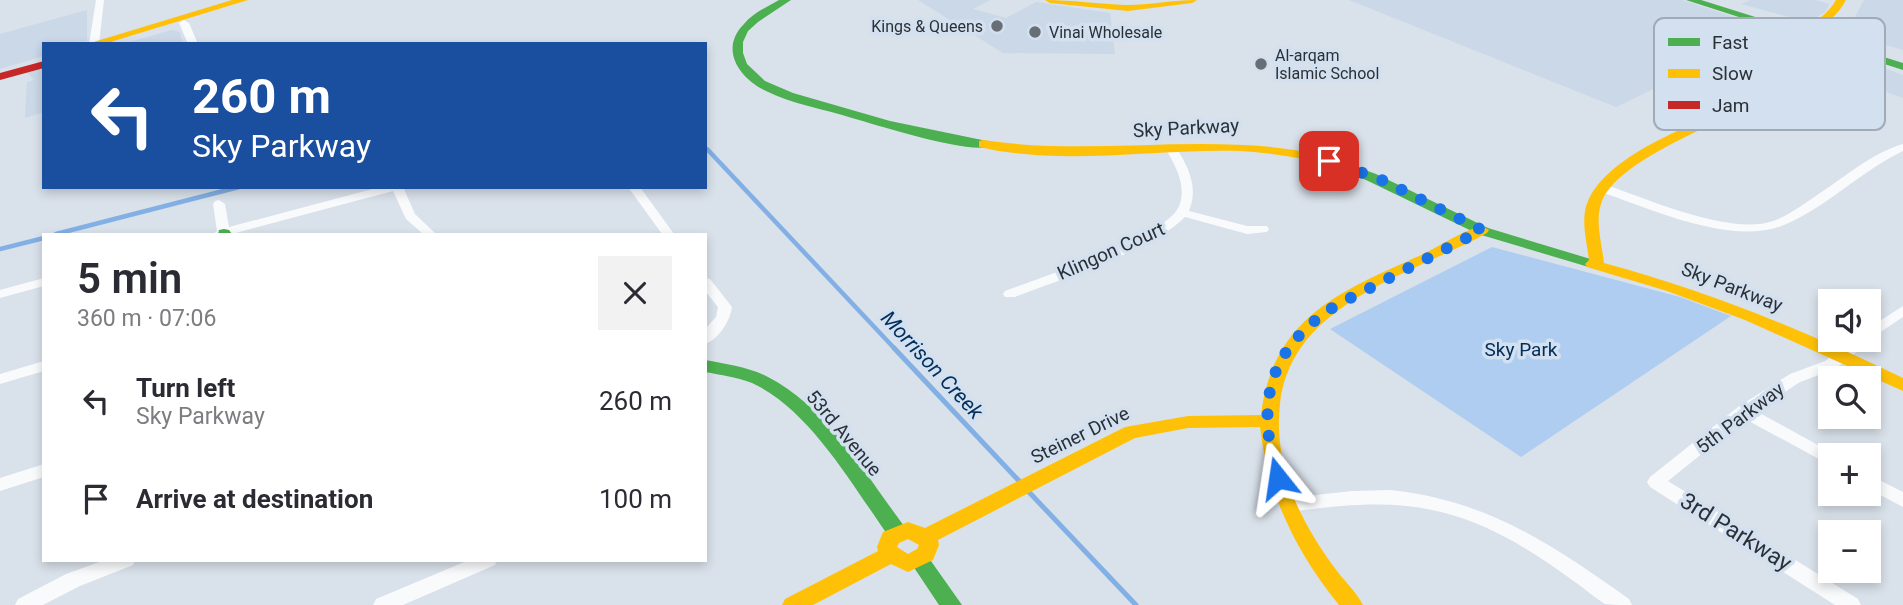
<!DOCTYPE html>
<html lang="en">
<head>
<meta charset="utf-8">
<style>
  body { margin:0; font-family:Roboto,sans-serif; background:#f2f2f3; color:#2b2b33; height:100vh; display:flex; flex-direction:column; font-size:26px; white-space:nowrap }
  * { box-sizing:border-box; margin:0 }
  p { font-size:23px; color:#7c7c81 }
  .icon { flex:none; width:38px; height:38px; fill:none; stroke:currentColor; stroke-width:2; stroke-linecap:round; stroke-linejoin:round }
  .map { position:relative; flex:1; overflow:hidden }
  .drawer { position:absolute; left:42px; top:233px; width:665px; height:329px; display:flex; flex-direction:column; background:#fff; border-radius:0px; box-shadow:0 4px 10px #0003 }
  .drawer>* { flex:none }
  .top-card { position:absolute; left:42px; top:42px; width:665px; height:147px; border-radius:0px; box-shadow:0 4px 10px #0003; background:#1a4fa0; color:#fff; overflow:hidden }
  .tools { position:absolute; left:1818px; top:289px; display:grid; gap:14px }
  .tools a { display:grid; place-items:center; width:63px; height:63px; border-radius:0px; background:#fff; box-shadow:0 4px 10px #0003; font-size:35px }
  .pin { position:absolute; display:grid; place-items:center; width:60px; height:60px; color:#fff; margin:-30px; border-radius:14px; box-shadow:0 4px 10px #0006 }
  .me { position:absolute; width:77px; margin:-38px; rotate:345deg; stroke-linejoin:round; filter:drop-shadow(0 0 5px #0008) }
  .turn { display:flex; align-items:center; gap:24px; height:147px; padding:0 35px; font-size:32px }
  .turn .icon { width:91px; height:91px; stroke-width:2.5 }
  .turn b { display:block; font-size:49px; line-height:60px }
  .round { display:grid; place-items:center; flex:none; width:74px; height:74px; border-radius:0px; background:#f2f2f3 }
  .head { display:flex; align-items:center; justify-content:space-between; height:119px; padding:0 35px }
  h1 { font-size:42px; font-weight:600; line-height:52px }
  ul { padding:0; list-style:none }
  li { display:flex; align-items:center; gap:21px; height:98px; padding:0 35px }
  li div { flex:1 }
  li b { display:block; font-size:26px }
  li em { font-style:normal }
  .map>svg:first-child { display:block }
  .built { fill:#cad8e7 }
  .green { fill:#afcdf0 }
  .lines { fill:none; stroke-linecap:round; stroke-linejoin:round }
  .stream-far2 { stroke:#82b0e4; stroke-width:3.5 }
  .stream-far1 { stroke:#82b0e4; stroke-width:4.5 }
  .stream { stroke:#82b0e4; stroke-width:5 }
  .street { fill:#f9fafc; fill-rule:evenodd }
  .fast { fill:#4caf50; fill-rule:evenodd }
  .slow { fill:#ffc107; fill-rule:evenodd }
  .jam { fill:#c62828; fill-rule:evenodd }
  .route { stroke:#1a73e8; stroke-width:12; stroke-dasharray:0 21.6 }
  .poi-dot { fill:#686e75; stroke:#d3e0f0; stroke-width:2.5 }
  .labels { text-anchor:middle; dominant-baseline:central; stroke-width:7; stroke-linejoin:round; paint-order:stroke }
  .far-poi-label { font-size:16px; fill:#2b3036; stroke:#d3e0f0; text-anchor:start }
  .street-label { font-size:19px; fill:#2b3036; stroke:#d3e0f0 }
  .park-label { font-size:19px; fill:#002c58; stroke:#d3e0f0 }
  .water-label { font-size:21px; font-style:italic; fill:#012f5c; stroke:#d3e0f0 }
  .near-street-label { font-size:23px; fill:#2b3036; stroke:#d3e0f0 }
  .key { fill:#d3e0f0; stroke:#a1abb8; stroke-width:2 }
  .key-label { font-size:19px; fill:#2b3036 }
</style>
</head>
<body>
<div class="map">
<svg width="1903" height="605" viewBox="0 0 1903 605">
  <rect width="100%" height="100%" fill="#d9e1ea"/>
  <!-- built -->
  <path class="built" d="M918 0H990L973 9 1006 18 1036 2 1110 13 1115 54 1003 53Z
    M1349 0H1682L1784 33 1759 51 1754 74 1706 64 1616 107Z
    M1751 0H1815L1829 4 1825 12 1808 22 1741 4Z
    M1864 0H1903V50L1835 30 1855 17Z
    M87 10V41L44 44V56L0 69V34Z
    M172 30 180 32 183 44H122Z
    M1810 45 1824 46 1903 75V98L1791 59Z
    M44 67V112L25 118 27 82 34 80 26 72Z"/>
  <!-- green -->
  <path class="green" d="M1492 247 1680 297 1731 316 1521 457 1330 329Z"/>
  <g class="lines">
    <!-- stream-far2 -->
    <path class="stream-far2" d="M705 147 710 152"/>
    <!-- stream-far1 -->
    <path class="stream-far1" d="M708 150 895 349
      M56 234 239 187
      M0 249 44 238"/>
    <!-- stream -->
    <path class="stream" d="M894 348 1021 483
      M1027 490 1136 605"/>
    <!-- street -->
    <path class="street" d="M96 0H104L99 44H89Z
      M184 20 189 23 198 44H188L179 23Z
      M1903 144V151C1861 171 1827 207 1784 225 1732 247 1649 208 1598 191L1596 188 1598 185H1606C1648 199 1731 236 1773 221 1790 215 1805 203 1820 193 1846 176 1872 153 1903 144Z
      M1171 145 1175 146C1188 166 1199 187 1189 211L1247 226H1267L1269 229 1267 232 1247 234 1185 217C1151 251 1061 279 1015 297H1005L1003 294 1005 291C1039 278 1164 237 1178 208 1188 188 1176 166 1165 148Z
      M380 187H403L415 214 436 234H423L406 219 393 191 232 234H213L217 231 213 204 215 201 219 200 225 204 229 227Z
      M628 187H640L674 234H662Z
      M44 278V286L0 298V290Z
      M705 278 710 279 732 307C730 321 719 339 705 344V329L716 317 718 307 705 291Z
      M1903 306V317L1870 339 1868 343 1835 369 1800 382 1756 411 1836 455H1830V465L1745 419 1668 481 1858 599 1861 605H1835L1650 487 1647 482 1650 477 1738 407 1790 374 1825 361 1854 340H1869V328Z
      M44 361V371L0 384V374Z
      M44 464V477L0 491V478Z
      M1869 475 1903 492V507L1869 489Z
      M1391 490C1489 501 1551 544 1629 599L1632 605C1624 605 1612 605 1605 604 1595 598 1585 589 1575 582 1553 566 1531 551 1507 538 1431 497 1372 501 1289 512L1283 510 1280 505 1283 500 1289 498 1352 491Z
      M105 560H135L133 565 80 586 43 605H15L18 599 66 574Z
      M469 560H497L495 565 403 605H373L376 599Z"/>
    <!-- fast -->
    <path class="fast" d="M779 0H791L758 22 748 31 743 42V53L747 64 765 81 793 93 890 121 987 141V147C962 152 880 126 852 118 824 109 792 104 766 91 739 78 719 49 744 24 753 13 767 7 779 0Z
      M1686 0H1701L1903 63V70Z
      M1326 156 1376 174 1488 228 1597 261 1599 264 1592 268 1478 234 1366 180 1321 163 1320 160Z
      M224 229 229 230 232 234H218L219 230Z
      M705 360C726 364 749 367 768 377 828 408 865 474 904 526L907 532 904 538 897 540 890 538C853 487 811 410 752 383 737 377 721 375 705 372Z
      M919 552 926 554 962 605H939L909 560 912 554Z"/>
    <!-- slow -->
    <path class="slow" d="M232 0H248L104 44H87Z
      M1045 0C1072 0 1099 4 1126 5 1150 5 1173 0 1197 0L1192 3 1128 11 1050 3Z
      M1836 0H1846C1827 34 1805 26 1783 49 1771 62 1775 84 1765 99 1725 121 1614 160 1601 204 1595 223 1602 244 1604 263 1708 291 1806 331 1903 378V391L1745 320 1667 291 1587 267 1585 264 1589 260C1587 242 1580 219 1588 201 1612 148 1708 121 1757 95 1764 80 1761 62 1772 48 1790 25 1820 29 1836 0Z
      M983 140C1101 158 1216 129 1331 157L1332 160 1326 164C1298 157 1270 153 1241 151 1154 148 1065 167 979 147V141Z
      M1482 226 1489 230 1487 233C1411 275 1291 303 1280 404 1276 437 1283 472 1296 503 1306 525 1319 547 1334 567 1343 580 1356 591 1363 605H1339C1296 552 1268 495 1260 427L1188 428 1135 438 938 540 939 545 933 560 908 572 891 564 813 605H782L785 599 878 551 877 547 883 532 908 522 925 528 1125 427 1188 416 1261 415C1273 318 1339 292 1419 256 1439 247 1461 231 1482 226ZM908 539 919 545 917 549 908 554 897 547 899 543Z"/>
    <!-- jam -->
    <path class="jam" d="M44 61V68L0 80V73Z"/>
  </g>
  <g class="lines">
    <!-- route -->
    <path class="route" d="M1278 478C1255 403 1268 348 1337 305L1482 230 1380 179 1329 161"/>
  </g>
  <!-- markers -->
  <g class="poi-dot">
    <circle cx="997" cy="26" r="7"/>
    <circle cx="1035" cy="32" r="7"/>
    <circle cx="1261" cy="64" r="7"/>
  </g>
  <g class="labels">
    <!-- far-poi labels -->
    <g class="far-poi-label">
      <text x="983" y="26" text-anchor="end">Kings &amp; Queens</text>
      <text x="1049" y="32">Vinai Wholesale</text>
      <text x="1275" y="55">Al-arqam<tspan x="1275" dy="18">Islamic School</tspan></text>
    </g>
    <!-- street labels -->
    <g class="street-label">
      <text transform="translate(1186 128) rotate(-3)">Sky Parkway</text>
      <text transform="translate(1111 251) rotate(-24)">Klingon Court</text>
      <text transform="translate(1732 287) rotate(21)">Sky Parkway</text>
      <text transform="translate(1740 418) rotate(-37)">5th Parkway</text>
      <text transform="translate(844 433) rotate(50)">53rd Avenue</text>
      <text transform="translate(1080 435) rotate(-26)">Steiner Drive</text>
    </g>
    <!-- park labels -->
    <g class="park-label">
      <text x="1521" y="349">Sky Park</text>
    </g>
    <!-- water labels -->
    <g class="water-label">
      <text transform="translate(932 365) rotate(47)">Morrison Creek</text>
    </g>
    <!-- near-street labels -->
    <g class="near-street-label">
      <text transform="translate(1736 532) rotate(32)">3rd Parkway</text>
    </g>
  </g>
  <!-- legend -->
  <rect x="1654" y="18" width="231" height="112" rx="10" class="key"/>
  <rect x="1668" y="38" width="32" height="8" fill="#4caf50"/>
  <rect x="1668" y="69" width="32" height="9" fill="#ffc107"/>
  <rect x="1668" y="101" width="32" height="8" fill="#c62828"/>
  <g class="key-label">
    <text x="1712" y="49">Fast</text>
    <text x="1712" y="80">Slow</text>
    <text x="1712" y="112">Jam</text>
  </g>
</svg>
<div class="tools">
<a><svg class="icon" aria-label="sound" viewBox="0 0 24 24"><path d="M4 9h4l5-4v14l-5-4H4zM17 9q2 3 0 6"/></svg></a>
<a><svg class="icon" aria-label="search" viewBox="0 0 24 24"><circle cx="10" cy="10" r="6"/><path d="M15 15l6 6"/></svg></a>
<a>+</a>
<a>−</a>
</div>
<div class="pin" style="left:1329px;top:161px;background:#d93025"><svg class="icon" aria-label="arrive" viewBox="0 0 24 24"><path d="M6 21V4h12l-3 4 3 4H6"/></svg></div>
<svg class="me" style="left:1278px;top:478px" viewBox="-20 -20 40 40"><path d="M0-17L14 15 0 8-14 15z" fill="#1a73e8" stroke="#fff" stroke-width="4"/></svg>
<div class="top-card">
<div class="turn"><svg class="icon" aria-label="left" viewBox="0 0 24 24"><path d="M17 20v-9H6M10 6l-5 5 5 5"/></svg><div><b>260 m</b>Sky Parkway</div></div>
</div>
<section class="drawer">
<div class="head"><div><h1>5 min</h1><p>360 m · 07:06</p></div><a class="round"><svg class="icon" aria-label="close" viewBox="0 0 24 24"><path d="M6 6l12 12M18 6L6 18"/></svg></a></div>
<ul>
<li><svg class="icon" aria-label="left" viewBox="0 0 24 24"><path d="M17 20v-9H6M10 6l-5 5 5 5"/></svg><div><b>Turn left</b><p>Sky Parkway</p></div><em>260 m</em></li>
<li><svg class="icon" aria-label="arrive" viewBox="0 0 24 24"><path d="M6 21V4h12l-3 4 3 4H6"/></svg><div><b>Arrive at destination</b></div><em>100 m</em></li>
</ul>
</section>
</div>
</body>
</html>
